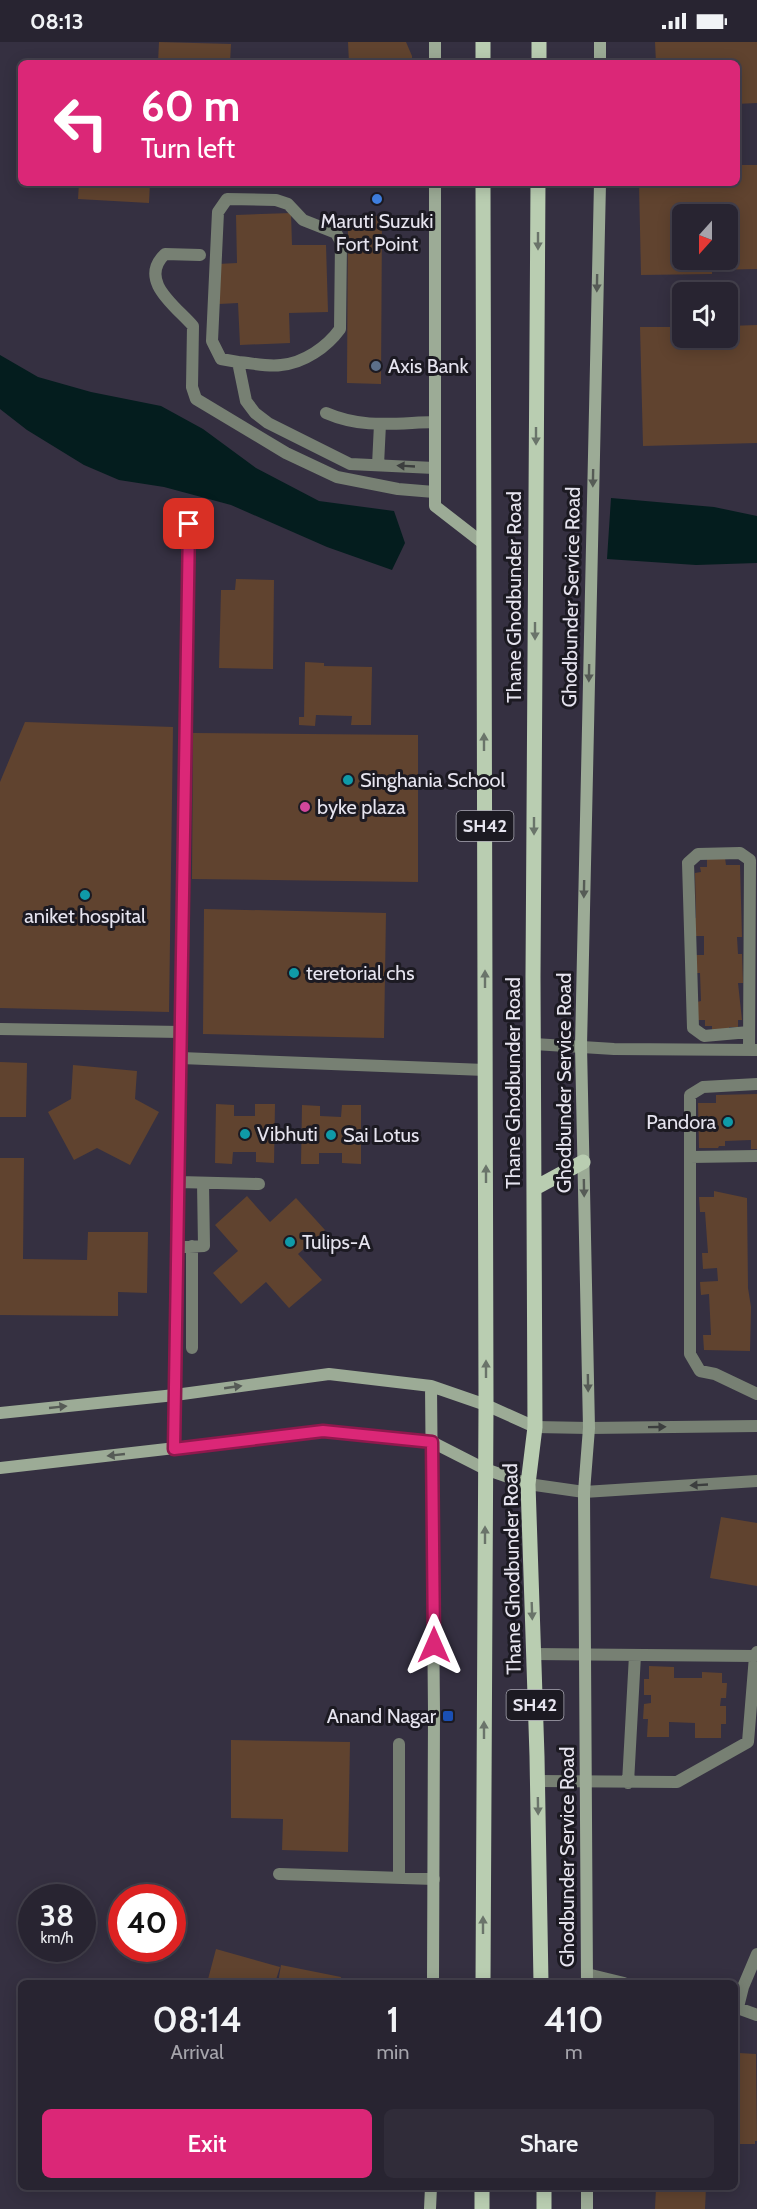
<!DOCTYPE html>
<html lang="en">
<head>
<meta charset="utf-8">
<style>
  body { margin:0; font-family:Cabin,sans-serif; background:#302c39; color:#f1f3f6; height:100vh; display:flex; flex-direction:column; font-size:22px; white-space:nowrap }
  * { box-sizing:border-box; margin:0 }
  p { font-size:20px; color:#a5a4ab }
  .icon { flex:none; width:33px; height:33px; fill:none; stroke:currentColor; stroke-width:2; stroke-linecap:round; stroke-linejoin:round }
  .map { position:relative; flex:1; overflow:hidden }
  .details { position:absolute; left:18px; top:1938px; width:720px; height:210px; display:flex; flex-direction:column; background:#282431; border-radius:9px; box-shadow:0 3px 15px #0003,0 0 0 2px #44414d }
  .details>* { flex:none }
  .guide { position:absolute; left:18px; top:18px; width:722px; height:126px; border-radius:9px; box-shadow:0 3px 15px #0003,0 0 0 2px #44414d; background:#db2777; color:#fff; overflow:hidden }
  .needle { width:39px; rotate:201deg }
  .controls { position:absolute; left:672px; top:162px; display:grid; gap:12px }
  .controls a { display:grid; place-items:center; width:66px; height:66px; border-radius:9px; background:#282431; box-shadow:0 3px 15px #0003,0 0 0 2px #44414d; font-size:30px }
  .speed { position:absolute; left:18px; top:1842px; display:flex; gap:12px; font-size:30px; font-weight:700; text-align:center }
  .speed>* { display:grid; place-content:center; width:78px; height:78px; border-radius:50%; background:#282431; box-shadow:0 3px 15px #0003,0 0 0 2px #44414d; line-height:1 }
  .speed small { font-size:15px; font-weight:400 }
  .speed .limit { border:9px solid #d22; background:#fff; color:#111 }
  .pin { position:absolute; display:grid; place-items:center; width:51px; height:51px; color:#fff; margin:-26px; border-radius:12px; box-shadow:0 3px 9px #0006 }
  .me { position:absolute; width:66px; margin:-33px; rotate:0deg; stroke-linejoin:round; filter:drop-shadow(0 0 4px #0008) }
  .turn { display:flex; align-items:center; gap:21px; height:126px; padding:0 24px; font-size:27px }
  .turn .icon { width:78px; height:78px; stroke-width:2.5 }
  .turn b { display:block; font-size:42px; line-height:51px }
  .eta { display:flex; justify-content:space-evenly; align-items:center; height:102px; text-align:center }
  .eta b { font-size:36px; font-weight:600; line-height:42px }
  .cta { display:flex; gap:12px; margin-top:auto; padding:12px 24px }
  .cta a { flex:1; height:69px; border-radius:9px; background:#db2777; color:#fff; font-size:24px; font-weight:600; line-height:69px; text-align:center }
  .cta a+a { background:#302c39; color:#f1f3f6 }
  .status { display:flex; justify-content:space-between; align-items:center; height:42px; padding:0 30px; background:#282431; direction:ltr }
  .status svg { height:16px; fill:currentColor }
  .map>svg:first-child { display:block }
  .water { fill:#041d1e }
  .building { fill:#60432f; fill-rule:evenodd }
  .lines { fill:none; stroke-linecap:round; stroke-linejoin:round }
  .street { stroke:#778073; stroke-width:12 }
  .secondary { stroke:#9cab96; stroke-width:12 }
  .primary { stroke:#b9cdb1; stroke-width:15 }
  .oneway { fill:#6a746a }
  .oneway2 { fill:#565b56 }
  .oneway3 { fill:#3c3e3e }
  .route-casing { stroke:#8e194d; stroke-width:15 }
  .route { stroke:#db2777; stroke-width:10 }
  .shop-dot { fill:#3f7fe0; stroke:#1c1a22; stroke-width:2 }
  .service-dot { fill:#5c6f8a; stroke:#1c1a22; stroke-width:2 }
  .culture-dot { fill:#0f9aa8; stroke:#1c1a22; stroke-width:2 }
  .hotel-dot { fill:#d1479c; stroke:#1c1a22; stroke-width:2 }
  .transit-dot { fill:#1a4fb4; stroke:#1c1a22; stroke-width:2 }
  .labels { text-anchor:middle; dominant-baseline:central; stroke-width:6; stroke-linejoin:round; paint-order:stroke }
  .shield { fill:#1c1a22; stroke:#a9a7b2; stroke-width:1.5 }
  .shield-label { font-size:18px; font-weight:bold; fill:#e6e4ef }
  .poi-label { font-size:20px; fill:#e6e4ef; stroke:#1c1a22; text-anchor:start }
  .street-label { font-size:20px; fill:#e6e4ef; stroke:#1c1a22 }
</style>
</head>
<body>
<div class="status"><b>08:13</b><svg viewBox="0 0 49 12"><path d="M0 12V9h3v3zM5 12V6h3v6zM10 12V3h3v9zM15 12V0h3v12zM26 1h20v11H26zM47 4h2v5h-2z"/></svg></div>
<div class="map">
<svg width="757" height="2167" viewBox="0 0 757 2167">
  <rect width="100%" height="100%" fill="#353041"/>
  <!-- water -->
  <path class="water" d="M0 313 38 335 91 350 161 364 203 387 256 426 319 459 394 469 405 501 392 528 327 505 231 463 164 445 119 438 84 423 27 388 0 367Z
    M611 456 714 465 757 474V521L696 523 607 517Z"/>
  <!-- building -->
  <path class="building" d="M159 0 231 2 230 21H158Z
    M348 0H406L412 14V21H349Z
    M655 0H757V61L736 62V21H656Z
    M736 123H757V227L712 228V232L641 233 639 141H736ZM682 172H728V218H682Z
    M79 141H150L149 161 78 157Z
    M291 171 292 203H326L328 270 289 271 290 301 240 303 238 261 219 262 218 222 237 221 236 173Z
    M348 174H382L381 342 347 341Z
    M757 283V401L643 404 640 285H682V296H728V284Z
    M236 537 274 538 273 627 219 626 221 548H235Z
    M305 620 324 621V624L372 625 371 683H351L352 674 316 673 315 684 299 683V675H304Z
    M25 680 173 685 169 970 0 966V740Z
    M193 691 418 693V840L192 837Z
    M707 816H725L726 823H740L742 895H737L738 912H742L743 941H738L742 978H738V985H729V989H712V984H705V978H697V960L701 959 700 931H696V913H704V894H694V876H696L695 831 701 830 700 825H707Z
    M204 867 386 871 384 996 203 992Z
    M0 1020 27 1021 26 1075H0Z
    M73 1023 137 1029 135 1057 159 1070 130 1123 97 1106 74 1118 48 1070 71 1057Z
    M757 1052V1107H751V1098L725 1099V1104H719L718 1106H699L698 1061H716V1053Z
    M216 1062 234 1063V1074H255V1062H275L274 1121 256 1120V1110H233L232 1122 215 1121Z
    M302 1063 320 1064V1074L341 1075 342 1063H361V1122L342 1121V1111H319V1122H301Z
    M0 1116H24L23 1217 87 1218 88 1190H148L147 1251 118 1250V1274L0 1273Z
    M714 1149 747 1156 748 1246 751 1265 750 1309 704 1308 703 1293H711L709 1252 701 1253 700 1240 718 1239 717 1226 703 1227 702 1211H708L705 1170H700L699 1155H714Z
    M247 1154 270 1180 296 1156 325 1188 298 1212 322 1238 289 1266 266 1240 241 1262 213 1231 238 1209 215 1183Z
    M721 1475 757 1481V1544L710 1536Z
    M649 1624 674 1625V1636H702V1630L722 1631V1641H727L726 1656H721L720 1664H726V1682H721V1696H695V1681L669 1680V1695H647L648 1677H643L644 1662 651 1661V1653H644V1637H649Z
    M231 1698 350 1700 348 1810 282 1808 283 1777 231 1776Z
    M216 1907 280 1925 275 1941H207Z
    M281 1923 341 1935 340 1941H278Z
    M739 2011 756 2012 757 2099H755V2102H740Z
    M656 2145H706L705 2167H655Z"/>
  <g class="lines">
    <!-- street -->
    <path class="street" d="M200 213 165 212C137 239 177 265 193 284L192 345 196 357 286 411 337 435 398 447 434 450
      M238 320C252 321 268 325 281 323 304 321 327 305 340 287L341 200 336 191 303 178 288 162 276 158 227 157 218 170 212 299 221 317 238 320 246 359 255 371 268 381 350 422 434 426
      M326 371C363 387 395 381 434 380
      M378 423 380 382
      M0 987 181 990
      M749 990 704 994 693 986 688 821 698 812 740 811 750 818 749 1008
      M534 1002 614 1007 756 1008
      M181 1016 485 1028
      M757 1042 703 1045 690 1053V1312L700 1329 715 1332 757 1352
      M690 1115 757 1114
      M179 1140 259 1142
      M192 1204V1306
      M184 1205 204 1204 203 1141
      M535 1385 589 1386 757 1384
      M174 1407 189 482
      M528 1442 584 1450 757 1439
      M533 1612 755 1614 757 1610
      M538 1739 677 1740 748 1700 755 1614
      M628 1741 635 1613
      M279 1832 434 1837
      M399 1836V1702
      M587 1932 624 1941
      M735 1965 757 1973
      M738 1965 743 1945 757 1912"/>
    <!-- secondary -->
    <path class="secondary" d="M600 0V21
      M435 21V0
      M435 141V464L484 502
      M431 1344 434 1670 433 1941
      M0 1371 175 1353 329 1332 431 1344 486 1363 535 1385
      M0 1426 323 1389 432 1400 485 1427 528 1442
      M587 1941 584 1450 589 1386 581 1004 600 141
      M430 2167 431 2145
      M587 2167V2145"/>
    <!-- primary -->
    <path class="primary" d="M483 0V21
      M539 0V21
      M538 141 533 935 535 1385 528 1442 537 1714 541 1941
      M535 1146 583 1120
      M483 1941 486 1363 483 141
      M544 2145V2167
      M482 2167V2145"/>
  </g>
  <!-- one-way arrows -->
  <defs><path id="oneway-solid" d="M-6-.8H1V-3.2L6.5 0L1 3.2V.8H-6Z" transform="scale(1.5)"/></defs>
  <g class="oneway">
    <use href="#oneway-solid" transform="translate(538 199) rotate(90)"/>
    <use href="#oneway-solid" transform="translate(536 394) rotate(90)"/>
    <use href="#oneway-solid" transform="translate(535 589) rotate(90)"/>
    <use href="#oneway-solid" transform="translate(484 700) rotate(-90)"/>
    <use href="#oneway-solid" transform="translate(534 784) rotate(90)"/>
    <use href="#oneway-solid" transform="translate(485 937) rotate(-90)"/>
    <use href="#oneway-solid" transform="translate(486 1132) rotate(-90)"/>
    <use href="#oneway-solid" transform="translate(486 1327) rotate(-90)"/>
    <use href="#oneway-solid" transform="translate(485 1493) rotate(-90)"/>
    <use href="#oneway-solid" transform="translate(532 1569) rotate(88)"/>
    <use href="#oneway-solid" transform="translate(484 1688) rotate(-90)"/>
    <use href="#oneway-solid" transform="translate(538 1764) rotate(89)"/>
    <use href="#oneway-solid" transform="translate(483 1883) rotate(-90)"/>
  </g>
  <g class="oneway2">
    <use href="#oneway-solid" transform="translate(597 241) rotate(91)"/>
    <use href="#oneway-solid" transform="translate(593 436) rotate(91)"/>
    <use href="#oneway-solid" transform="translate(589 631) rotate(91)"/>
    <use href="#oneway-solid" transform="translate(584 847) rotate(91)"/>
    <use href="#oneway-solid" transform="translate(584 1146) rotate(89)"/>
    <use href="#oneway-solid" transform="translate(588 1341) rotate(89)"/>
    <use href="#oneway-solid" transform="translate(233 1345) rotate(-8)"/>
    <use href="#oneway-solid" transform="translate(58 1365) rotate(-6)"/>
    <use href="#oneway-solid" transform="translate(116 1413) rotate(174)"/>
  </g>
  <g class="oneway3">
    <use href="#oneway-solid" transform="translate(406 424) rotate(-177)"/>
    <use href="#oneway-solid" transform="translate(657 1385) rotate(-1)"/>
    <use href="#oneway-solid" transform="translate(699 1443) rotate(177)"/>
  </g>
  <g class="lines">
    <defs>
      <path id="route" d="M189 482 174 1407 323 1389 432 1400 434 1603"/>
    </defs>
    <!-- route casing -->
    <use href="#route" class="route-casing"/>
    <!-- route -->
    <use href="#route" class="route"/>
  </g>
  <!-- markers -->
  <circle class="shop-dot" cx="377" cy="157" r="6"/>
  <circle class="service-dot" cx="376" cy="324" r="6"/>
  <g class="culture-dot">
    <circle cx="348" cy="738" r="6"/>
    <circle cx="85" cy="853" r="6"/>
    <circle cx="294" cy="931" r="6"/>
    <circle cx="728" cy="1080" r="6"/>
    <circle cx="245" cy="1092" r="6"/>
    <circle cx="331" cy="1093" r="6"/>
    <circle cx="290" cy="1200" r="6"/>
  </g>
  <circle class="hotel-dot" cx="305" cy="765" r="6"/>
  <rect class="transit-dot" x="442" y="1668" width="12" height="12" rx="3"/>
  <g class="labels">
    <!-- shield labels -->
    <g class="shield">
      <rect x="456.5" y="769" width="57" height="30" rx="4.5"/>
      <rect x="506.5" y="1648" width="57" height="30" rx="4.5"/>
    </g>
    <g class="shield-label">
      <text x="485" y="784">SH42</text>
      <text x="535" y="1663">SH42</text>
    </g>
    <!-- poi labels -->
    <g class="poi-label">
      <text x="377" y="179" text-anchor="middle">Maruti Suzuki<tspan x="377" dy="23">Fort Point</tspan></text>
      <text x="388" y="324">Axis Bank</text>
      <text x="360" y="738">Singhania School</text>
      <text x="317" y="765">byke plaza</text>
      <text x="85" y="874" text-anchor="middle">aniket hospital</text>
      <text x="306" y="931">teretorial chs</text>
      <text x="716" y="1080" text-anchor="end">Pandora</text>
      <text x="257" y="1092">Vibhuti</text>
      <text x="343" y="1093">Sai Lotus</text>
      <text x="302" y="1200">Tulips-A</text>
      <text x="436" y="1674" text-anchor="end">Anand Nagar</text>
    </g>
    <!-- street labels -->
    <g class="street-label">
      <text transform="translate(514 555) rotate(-90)">Thane Ghodbunder Road</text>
      <text transform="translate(571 555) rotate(-89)">Ghodbunder Service Road</text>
      <text transform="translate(513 1041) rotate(-90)">Thane Ghodbunder Road</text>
      <text transform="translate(564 1041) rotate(-90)">Ghodbunder Service Road</text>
      <text transform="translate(512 1527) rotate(-91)">Thane Ghodbunder Road</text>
      <text transform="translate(567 1815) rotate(-90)">Ghodbunder Service Road</text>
    </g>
  </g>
</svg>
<div class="controls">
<a><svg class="needle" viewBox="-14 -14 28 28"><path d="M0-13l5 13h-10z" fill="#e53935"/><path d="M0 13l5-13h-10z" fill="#a5a4ab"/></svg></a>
<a><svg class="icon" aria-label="sound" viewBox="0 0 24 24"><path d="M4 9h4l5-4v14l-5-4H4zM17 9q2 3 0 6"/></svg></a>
</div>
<div class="speed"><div>38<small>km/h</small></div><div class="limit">40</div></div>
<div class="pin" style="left:189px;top:482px;background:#d93025"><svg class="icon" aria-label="arrive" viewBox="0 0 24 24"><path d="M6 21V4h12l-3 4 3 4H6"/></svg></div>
<svg class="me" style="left:434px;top:1603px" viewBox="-20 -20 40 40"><path d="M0-17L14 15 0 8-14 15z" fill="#db2777" stroke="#fff" stroke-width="4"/></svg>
<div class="guide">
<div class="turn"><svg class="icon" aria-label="left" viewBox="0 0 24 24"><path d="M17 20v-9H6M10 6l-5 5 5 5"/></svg><div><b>60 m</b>Turn left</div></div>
</div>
<section class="details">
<div class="eta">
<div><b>08:14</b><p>Arrival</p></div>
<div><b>1</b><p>min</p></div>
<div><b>410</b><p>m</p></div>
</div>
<div class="cta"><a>Exit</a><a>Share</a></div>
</section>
</div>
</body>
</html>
